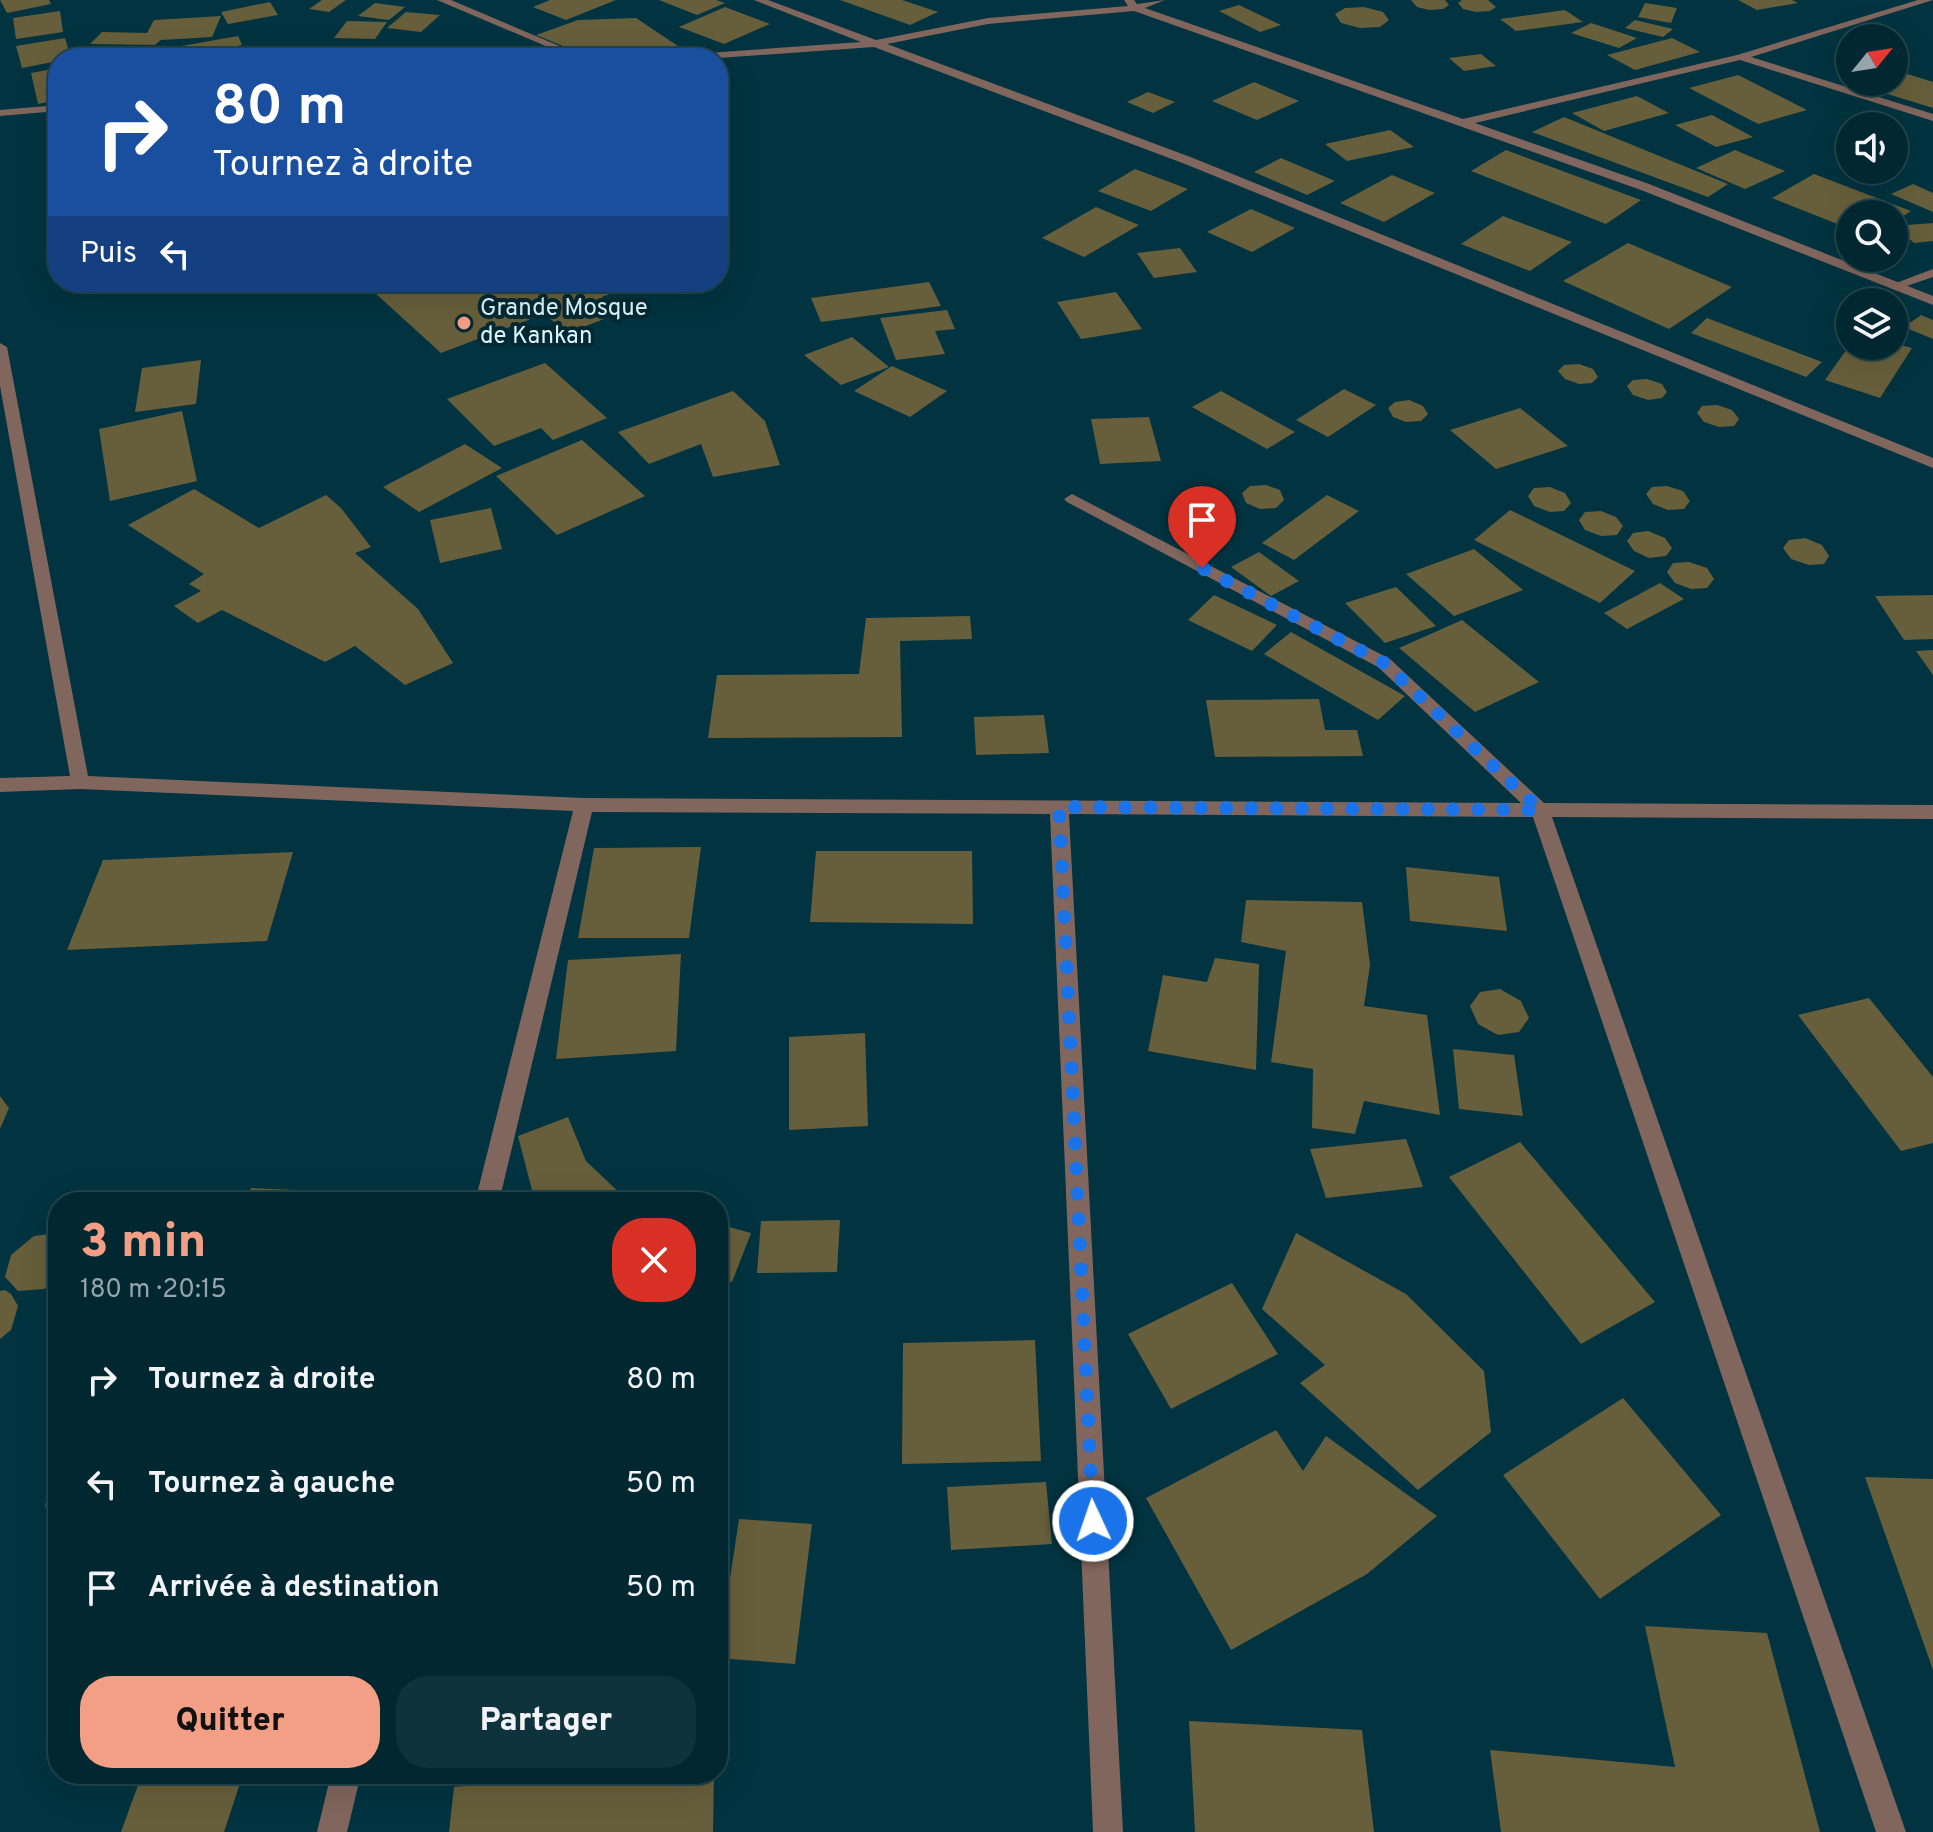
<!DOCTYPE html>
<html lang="fr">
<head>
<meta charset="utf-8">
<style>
  body { margin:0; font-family:Overpass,sans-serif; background:#0f333c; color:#f1f3f6; height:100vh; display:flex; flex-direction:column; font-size:30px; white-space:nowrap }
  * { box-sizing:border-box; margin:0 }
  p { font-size:26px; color:#96a5ab }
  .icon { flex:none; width:44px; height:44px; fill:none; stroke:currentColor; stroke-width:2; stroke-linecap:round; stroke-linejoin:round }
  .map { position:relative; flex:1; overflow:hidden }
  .sheet { position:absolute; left:48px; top:1192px; width:680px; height:592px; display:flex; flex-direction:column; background:#012730; border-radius:32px; box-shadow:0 8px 32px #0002,0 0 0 2px #23444c }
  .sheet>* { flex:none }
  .guide { position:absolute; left:48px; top:48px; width:680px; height:244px; border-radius:32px; box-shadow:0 8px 32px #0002,0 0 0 2px #23444c; background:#1a4fa0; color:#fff; overflow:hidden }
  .needle { width:52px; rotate:60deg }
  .tools { position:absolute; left:1836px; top:24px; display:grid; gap:16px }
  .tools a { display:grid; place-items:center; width:72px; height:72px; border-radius:50%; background:#012730; box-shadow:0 8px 32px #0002,0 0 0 2px #23444c; font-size:40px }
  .pin { position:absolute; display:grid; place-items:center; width:68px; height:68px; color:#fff; margin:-82px -34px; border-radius:50% 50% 50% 0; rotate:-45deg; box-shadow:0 0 8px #0007 }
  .pin .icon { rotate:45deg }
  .me { position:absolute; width:88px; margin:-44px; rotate:357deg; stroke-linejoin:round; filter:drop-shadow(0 0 6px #0008) }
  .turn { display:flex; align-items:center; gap:28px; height:168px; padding:0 32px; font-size:36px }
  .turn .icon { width:104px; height:104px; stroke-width:2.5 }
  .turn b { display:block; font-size:56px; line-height:68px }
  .then { display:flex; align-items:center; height:76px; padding:0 32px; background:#0003; gap:16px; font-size:30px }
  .round { display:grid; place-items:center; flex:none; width:84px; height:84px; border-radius:32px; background:#0f333c }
  .overview { display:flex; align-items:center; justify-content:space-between; height:136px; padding:0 32px }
  h1 { font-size:48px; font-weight:800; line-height:60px; color:#f39f85 }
  .primary-button { display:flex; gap:16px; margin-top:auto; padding:16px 32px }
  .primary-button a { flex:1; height:92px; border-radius:32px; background:#f39f85; color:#111; font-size:32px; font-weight:800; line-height:92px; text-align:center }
  .primary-button a+a { background:#0f333c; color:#f1f3f6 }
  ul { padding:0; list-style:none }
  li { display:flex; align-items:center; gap:24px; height:104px; padding:0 32px }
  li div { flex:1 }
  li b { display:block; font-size:30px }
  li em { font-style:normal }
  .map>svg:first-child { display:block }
  .building { fill:#675f3b }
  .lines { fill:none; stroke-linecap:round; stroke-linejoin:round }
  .service { fill:#81665d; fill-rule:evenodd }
  .minor { fill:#81665d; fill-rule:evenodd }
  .route { stroke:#1a73e8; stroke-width:14; stroke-dasharray:0 25.2 }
  .poi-dot { fill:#f39f85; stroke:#052932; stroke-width:3 }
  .labels { text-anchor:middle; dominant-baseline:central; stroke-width:8; stroke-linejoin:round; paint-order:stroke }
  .far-poi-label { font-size:24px; fill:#ddf5fc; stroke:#052932; text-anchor:start }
</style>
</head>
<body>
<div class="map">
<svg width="1933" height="1832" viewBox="0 0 1933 1832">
  <rect width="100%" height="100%" fill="#013440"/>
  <!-- building -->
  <path class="building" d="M0 0H49L51 4 7 13Z
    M322 0H346L329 12 309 9Z
    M550 0H616L566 20 533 7Z
    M659 0H716L725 3 697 15Z
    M840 0H902L938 12 910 25Z
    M1411 0H1445L1449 5 1443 9 1429 10 1417 7Z
    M1462 0H1488L1496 7 1490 11 1476 12 1463 9 1458 3Z
    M1738 0H1792L1798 3 1757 10Z
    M270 2 278 15 228 24 221 12Z
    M375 3 405 7 389 20 358 16Z
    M1645 3 1677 8 1671 23 1638 17Z
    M1239 5 1281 25 1260 32 1219 11Z
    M725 7 770 24 724 44 679 27Z
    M1364 7 1383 12 1389 20 1380 27 1360 28 1341 23 1335 14 1345 8Z
    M1565 10 1583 22 1516 31 1500 19Z
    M60 11 63 32 16 39 13 18Z
    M406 12 440 15 421 32 387 28Z
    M221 16 212 37 161 40 155 45 90 44 102 32 147 33 154 20Z
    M636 18 678 46 585 55 536 35 578 20Z
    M1635 20 1673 29 1663 37 1625 28Z
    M347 21 387 22 375 39 334 38Z
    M1591 23 1637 38 1619 48 1571 33Z
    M238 36 242 45 210 51 213 58H168L165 49Z
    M65 38 71 58H58V61L22 68 16 46Z
    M1672 38 1700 52 1635 70 1607 55Z
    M452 47 453 58H367V56Z
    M1481 54 1496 66 1464 71 1449 58Z
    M58 68V100L38 104 31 73Z
    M1901 72 1933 82V108L1852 83 1894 82V77Z
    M1738 75 1807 110 1758 124 1689 88Z
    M1254 82 1299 101 1257 120 1212 101Z
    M1148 92 1175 102 1153 113 1127 102Z
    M1637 96 1669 113 1604 131 1572 113Z
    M1712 115 1753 137 1716 147 1675 125Z
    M1564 117 1728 184 1708 197 1532 132Z
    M1390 130 1414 147 1347 161 1325 144Z
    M1506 150 1641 200 1606 224 1471 171Z
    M1735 150 1785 171 1745 189 1696 168Z
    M1281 158 1335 181 1307 195 1254 172Z
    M1135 169 1188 189 1151 211 1098 191Z
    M1814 174 1911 211 1894 222V214H1850V229L1772 198Z
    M1392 175 1435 193 1384 222 1340 203Z
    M1913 184 1933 193V212L1891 194Z
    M1096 207 1139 225 1084 257 1042 238Z
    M1251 209 1295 228 1252 252 1207 232Z
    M1503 216 1572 242 1530 271 1461 244Z
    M1933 223V241L1914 243 1895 226Z
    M1628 243 1732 287 1669 329 1563 281Z
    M1180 248 1197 272 1154 278 1137 253Z
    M363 282H640L602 297 622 312 568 333 544 314 441 353Z
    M929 282 941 306 821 322 811 298Z
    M1116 292 1142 329 1081 339 1057 302Z
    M947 310 955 329 935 331 945 354 896 360 880 318Z
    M1921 315 1933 320V339L1904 327Z
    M1707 318 1822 362 1806 377 1691 333Z
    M852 337 889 367 841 385 804 355Z
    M1894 343 1912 348 1880 398 1825 380 1849 346H1894Z
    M201 360 196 404 135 412 142 368Z
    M545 363 607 418 553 440 541 428 494 446 447 399Z
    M1579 364 1593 369 1598 377 1592 383 1579 384 1565 379 1558 371 1564 365Z
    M892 366 947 391 910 417 854 391Z
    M1647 379 1662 384 1667 392 1662 398 1648 400 1633 395 1627 386 1633 380Z
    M1344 389 1376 405 1328 437 1296 420Z
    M733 391 765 421 780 465 713 477 701 444 649 464 618 432Z
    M1221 391 1295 432 1267 449 1192 407Z
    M1409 400 1423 406 1428 414 1421 421 1406 422 1393 417 1388 408 1395 402Z
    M1717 405 1732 410 1739 419 1734 426 1719 427 1704 422 1697 413 1702 406Z
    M1520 408 1568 446 1496 469 1450 430Z
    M182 411 197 481 110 501 99 429Z
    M1149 417 1161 461 1100 464 1091 419Z
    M582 440 645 496 557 535 496 476Z
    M465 444 502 468 419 512 383 487Z
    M1266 485 1280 490 1284 500 1276 508 1260 509 1246 503 1242 493 1250 486Z
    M1667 486 1683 491 1690 501 1684 509 1668 510 1653 504 1646 494 1652 487Z
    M1550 487 1565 493 1571 503 1564 511 1550 512 1534 506 1528 496 1534 488Z
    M194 489 259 528 326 495 341 508 371 547 355 553 418 609 453 663 405 685 355 646 325 662 222 610 198 623 174 606 201 591 189 584 204 574 128 525Z
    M1327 495 1359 511 1294 560 1262 543Z
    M491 508 502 549 440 563 430 520Z
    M1510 510 1635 571 1600 603 1474 540Z
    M1601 511 1616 517 1623 526 1617 535 1601 536 1585 530 1579 520 1585 512Z
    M1184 517 1230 540 1214 554 1168 530Z
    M1648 531 1665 538 1672 548 1666 556 1649 558 1634 551 1627 541 1633 533Z
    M1805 538 1822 545 1829 556 1824 564 1809 565 1791 559 1783 548 1789 540Z
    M1474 549 1523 590 1454 616 1406 574Z
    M1259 552 1299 581 1271 596 1231 567Z
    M1689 562 1707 568 1714 579 1707 588 1691 589 1675 583 1667 572 1673 563Z
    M1660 583 1684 599 1627 629 1604 613Z
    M1396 587 1436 626 1385 643 1345 603Z
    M1214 595 1277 625 1252 651 1188 620Z
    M1933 595V639L1904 640 1875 596Z
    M970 616 972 639 900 641 902 737 708 738 717 675 859 674 866 618Z
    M1462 620 1539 682 1475 712 1399 648Z
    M1291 632 1405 696 1378 720 1264 654Z
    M1933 650V675L1916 651Z
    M1319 699 1325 730H1357L1363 756 1215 757 1206 700Z
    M1044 715 1049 753 976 755 974 717Z
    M701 847 689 938H578L594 848Z
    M816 851H972L973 924 810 922Z
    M293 852 267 941 67 950 103 860Z
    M1406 867 1499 877 1507 931 1410 921Z
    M1246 900 1362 902 1370 965 1364 1006 1427 1015 1440 1115 1364 1101 1355 1134 1312 1128 1313 1069 1271 1062 1286 951 1241 942Z
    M681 954 676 1051 556 1059 568 960Z
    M1215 958 1259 964 1256 1070 1148 1051 1163 975 1207 982Z
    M1500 989 1521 1001 1529 1018 1519 1032 1498 1035 1478 1024 1470 1006 1480 992Z
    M1869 998 1933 1077V1143L1901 1151 1798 1015Z
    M865 1033 868 1126 789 1130V1037Z
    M1453 1049 1514 1055 1523 1116 1459 1109Z
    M0 1096 9 1108 0 1129Z
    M568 1117 586 1161 625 1198 634 1202H541L533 1194 518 1136Z
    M1406 1139 1423 1187 1326 1198 1310 1149Z
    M1520 1142 1655 1302 1581 1344 1449 1177Z
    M251 1188 412 1195 410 1202H245Z
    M840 1220 837 1272 757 1273 761 1221Z
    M718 1224 751 1233 732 1282 718 1278Z
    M58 1233V1277L44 1289 18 1291 5 1277 11 1255 34 1236Z
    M1296 1233 1406 1294 1484 1371 1491 1432 1418 1490 1300 1383 1325 1365 1262 1309Z
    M1232 1283 1278 1354 1171 1409 1128 1334Z
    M5 1290 11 1294 18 1306 11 1330 0 1339V1291Z
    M1035 1340 1041 1461 902 1464 903 1343Z
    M1623 1398 1721 1515 1600 1599 1503 1475Z
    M1276 1430 1303 1471 1326 1436 1437 1516 1367 1574 1231 1650 1146 1498Z
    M58 1470V1520L45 1506 51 1478Z
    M1865 1477 1933 1479V1670Z
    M1046 1482 1052 1544 951 1550 947 1487Z
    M739 1519 812 1524 795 1664 718 1658Z
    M1645 1626 1767 1633 1820 1832H1501L1490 1750 1675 1767Z
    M1189 1721 1362 1730 1374 1832H1195Z
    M142 1774H243L224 1832H121Z
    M591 1774H714L713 1832H449L454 1787Z"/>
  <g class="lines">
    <!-- service -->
    <path class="service" d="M1933 269V277L1895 290 1888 286Z"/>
    <!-- minor -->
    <path class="minor" d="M437 0H451L588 58H574Z
      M754 0H768L876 40 988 18 1128 6 1124 0H1134L1137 4 1165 0 1145 8 1463 119 1737 55 1918 0H1933L1751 57 1933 114V121L1740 60 1475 123 1649 184 1933 296V305L1641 190 1134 11 988 24 887 44 1193 158 1933 458V468L1185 164 874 47 718 58H674L679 55 861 42Z
      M58 105V111L0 116V110Z
      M0 343 7 347 88 776 584 798 1521 803 1378 667 1067 502 1064 499 1072 494 1390 659 1544 803 1933 805V819L1552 817 1906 1832H1876L1533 817 1069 814 1123 1832H1093L1050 814 592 812 499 1202H475L573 811 80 789 0 792V778L70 776 0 386Z
      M331 1774H361L347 1832H317Z"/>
  </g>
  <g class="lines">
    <!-- route -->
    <path class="route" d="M1093 1521 1059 807 1540 810 1384 663 1202 568"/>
  </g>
  <!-- markers -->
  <circle class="poi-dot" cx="464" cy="323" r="8"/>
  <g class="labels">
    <!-- far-poi labels -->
    <g class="far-poi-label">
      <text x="480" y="309">Grande Mosque<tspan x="480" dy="28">de Kankan</tspan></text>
    </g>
  </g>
</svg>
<div class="tools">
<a><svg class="needle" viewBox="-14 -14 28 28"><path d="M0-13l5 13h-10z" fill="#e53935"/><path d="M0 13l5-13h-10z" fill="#96a5ab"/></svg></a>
<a><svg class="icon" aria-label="sound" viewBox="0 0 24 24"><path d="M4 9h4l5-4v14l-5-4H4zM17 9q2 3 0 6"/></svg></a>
<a><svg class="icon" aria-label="search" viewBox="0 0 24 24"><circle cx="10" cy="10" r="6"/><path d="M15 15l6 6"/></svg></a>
<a><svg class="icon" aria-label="layers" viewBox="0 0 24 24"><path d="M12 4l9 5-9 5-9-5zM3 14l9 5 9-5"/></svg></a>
</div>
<div class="pin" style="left:1202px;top:568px;background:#d93025"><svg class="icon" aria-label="arrive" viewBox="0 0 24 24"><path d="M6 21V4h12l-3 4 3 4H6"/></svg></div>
<svg class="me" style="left:1093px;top:1521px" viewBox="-20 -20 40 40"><circle r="17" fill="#1a73e8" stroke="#fff" stroke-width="3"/><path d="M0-11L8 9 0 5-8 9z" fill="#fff"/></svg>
<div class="guide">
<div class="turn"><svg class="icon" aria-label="right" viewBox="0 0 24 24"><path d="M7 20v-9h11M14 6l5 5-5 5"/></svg><div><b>80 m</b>Tournez à droite</div></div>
<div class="then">Puis<svg class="icon" aria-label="left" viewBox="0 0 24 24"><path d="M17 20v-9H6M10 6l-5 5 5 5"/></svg></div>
</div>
<section class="sheet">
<div class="overview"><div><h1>3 min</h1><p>180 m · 20:15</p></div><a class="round" style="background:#d93025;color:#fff"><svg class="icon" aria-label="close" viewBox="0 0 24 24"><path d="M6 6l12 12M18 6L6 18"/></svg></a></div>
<ul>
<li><svg class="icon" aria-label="right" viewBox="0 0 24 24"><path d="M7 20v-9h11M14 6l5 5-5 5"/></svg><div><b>Tournez à droite</b></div><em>80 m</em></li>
<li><svg class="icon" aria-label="left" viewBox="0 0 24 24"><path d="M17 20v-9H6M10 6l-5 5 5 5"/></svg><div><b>Tournez à gauche</b></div><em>50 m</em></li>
<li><svg class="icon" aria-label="arrive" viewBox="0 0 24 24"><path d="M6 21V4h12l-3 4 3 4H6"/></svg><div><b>Arrivée à destination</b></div><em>50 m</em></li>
</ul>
<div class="primary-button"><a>Quitter</a><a>Partager</a></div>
</section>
</div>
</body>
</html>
